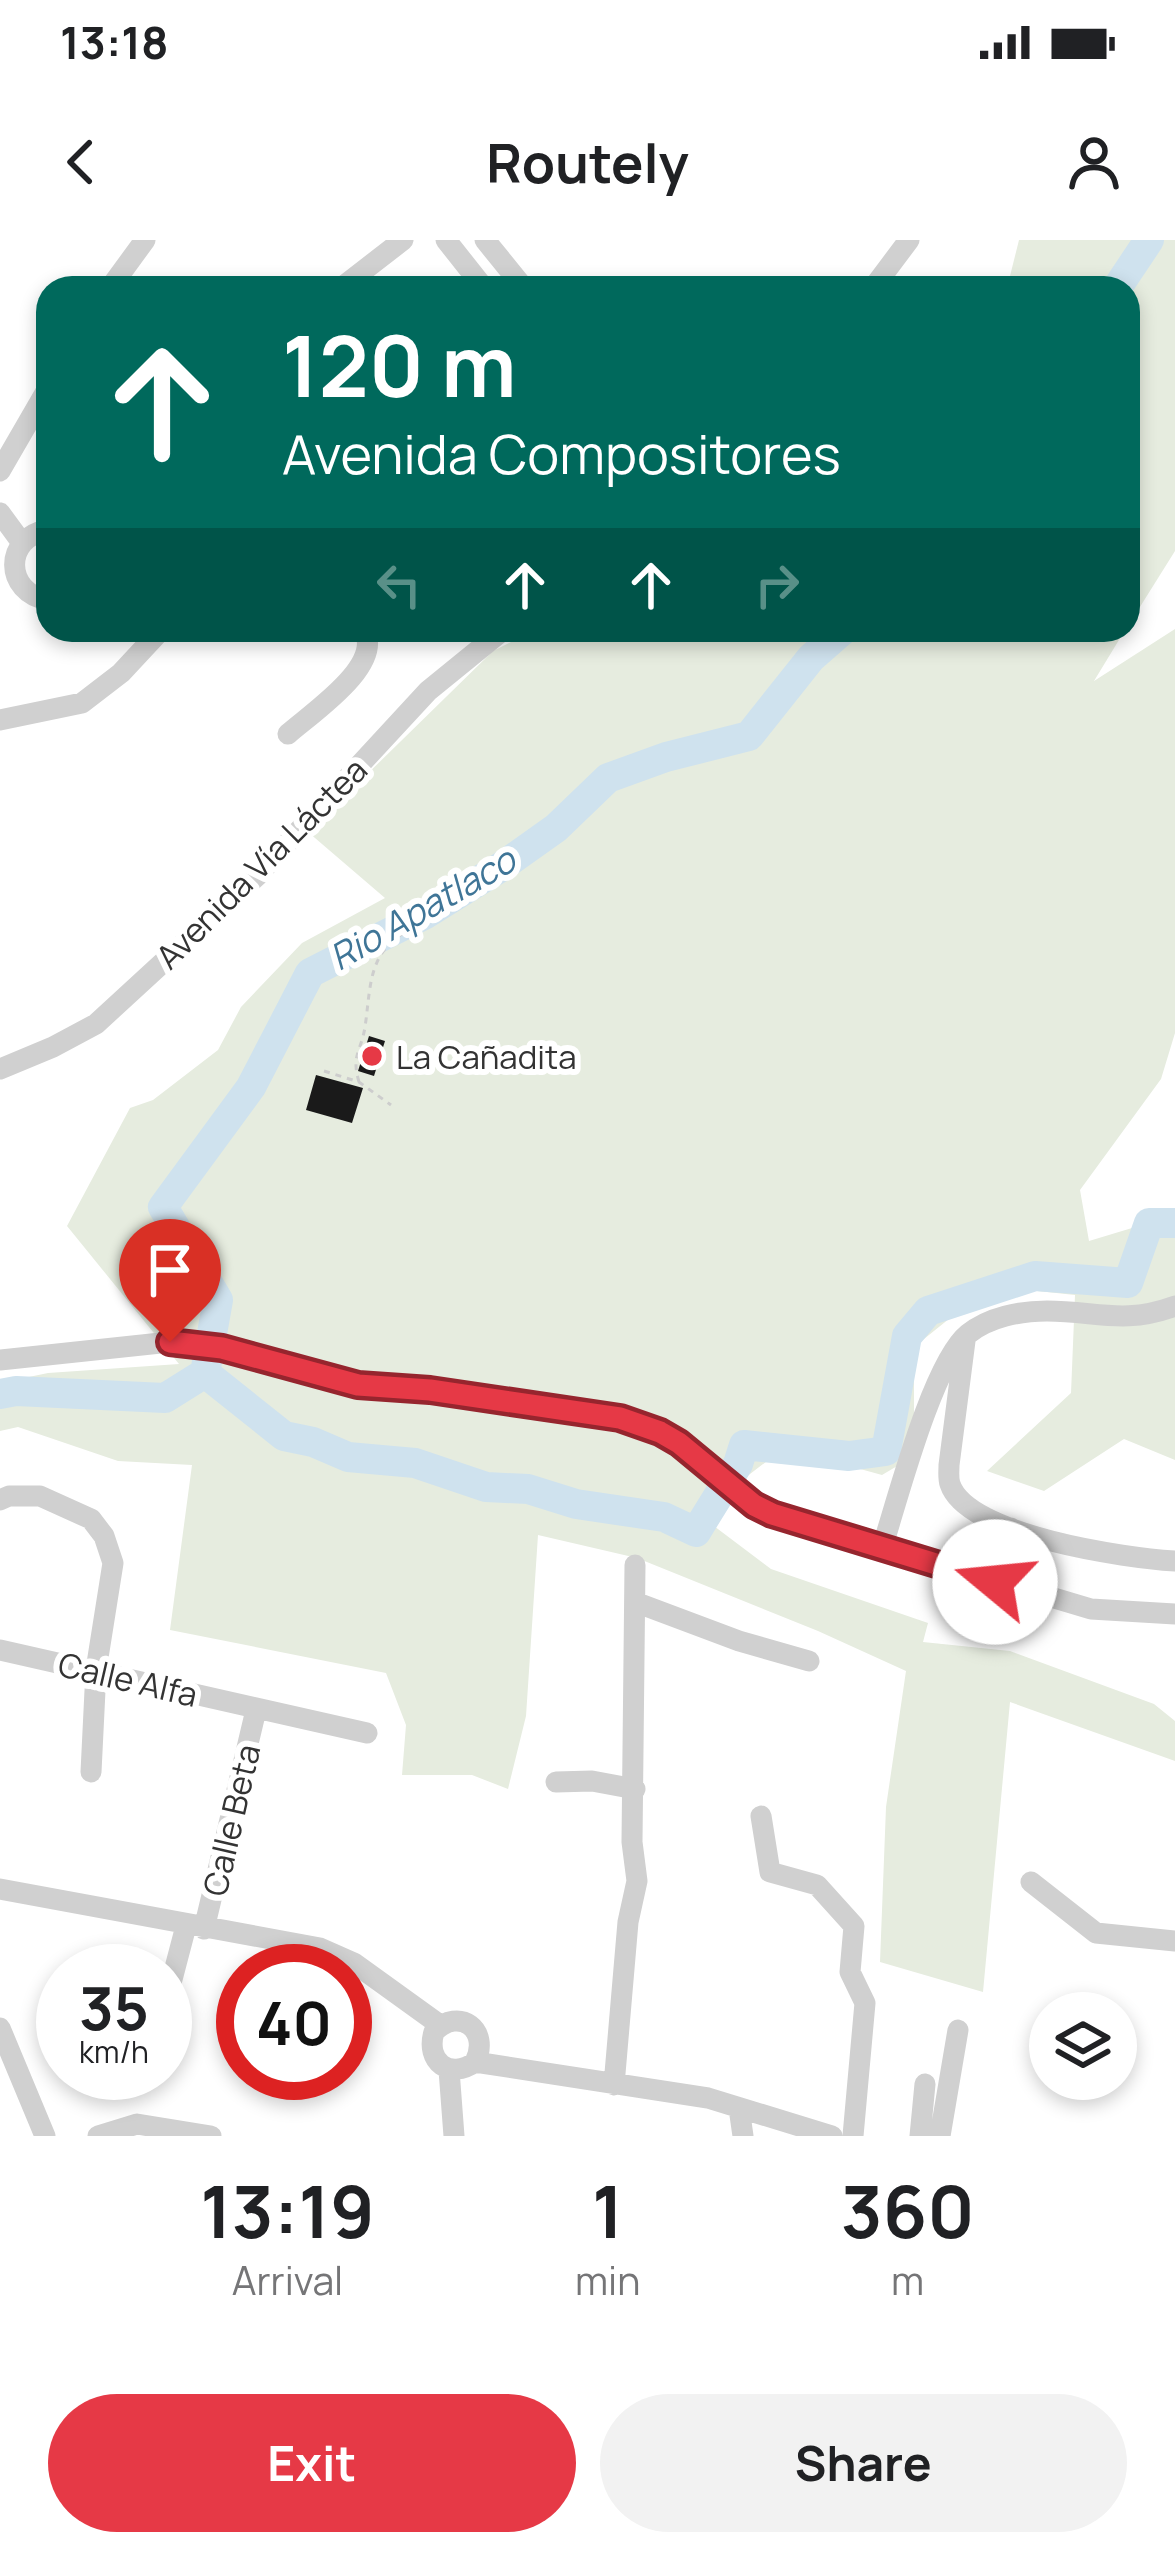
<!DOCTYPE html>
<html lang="en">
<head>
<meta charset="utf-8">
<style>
  body { margin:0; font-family:Manrope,sans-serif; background:#f2f2f2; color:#202124; height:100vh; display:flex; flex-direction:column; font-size:45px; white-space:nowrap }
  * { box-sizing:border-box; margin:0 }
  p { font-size:39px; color:#757577 }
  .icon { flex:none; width:66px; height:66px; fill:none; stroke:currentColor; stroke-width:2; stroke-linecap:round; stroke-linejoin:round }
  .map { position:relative; height:1896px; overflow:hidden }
  .panel { display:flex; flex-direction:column; background:#fff; flex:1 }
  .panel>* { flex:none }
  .banner { position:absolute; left:36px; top:36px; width:1104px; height:366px; border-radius:36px; box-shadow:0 6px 18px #0003; background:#00695c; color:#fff; overflow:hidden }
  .fabs { position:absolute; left:1029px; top:1752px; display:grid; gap:24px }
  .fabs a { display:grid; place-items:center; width:108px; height:108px; border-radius:50%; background:#fff; box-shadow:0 6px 18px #0003; font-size:60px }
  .speed { position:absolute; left:36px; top:1704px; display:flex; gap:24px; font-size:60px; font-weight:700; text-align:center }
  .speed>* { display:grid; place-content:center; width:156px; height:156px; border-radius:50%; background:#fff; box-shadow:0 6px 18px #0003; line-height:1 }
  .speed small { font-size:30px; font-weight:400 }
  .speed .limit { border:18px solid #d22; background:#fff; color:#111 }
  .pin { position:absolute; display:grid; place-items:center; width:102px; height:102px; color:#fff; margin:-123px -51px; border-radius:50% 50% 50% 0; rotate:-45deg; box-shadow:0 0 12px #0007 }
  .pin .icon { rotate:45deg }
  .me { position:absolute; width:132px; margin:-66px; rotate:287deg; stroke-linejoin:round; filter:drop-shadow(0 0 9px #0008) }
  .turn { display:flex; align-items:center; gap:42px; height:252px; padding:0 48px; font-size:54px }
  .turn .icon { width:156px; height:156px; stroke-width:2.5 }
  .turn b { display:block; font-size:84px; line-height:102px }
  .lanes { display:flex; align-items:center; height:114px; padding:0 48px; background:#0003; justify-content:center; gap:60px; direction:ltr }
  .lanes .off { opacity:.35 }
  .eta { display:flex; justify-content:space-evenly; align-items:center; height:204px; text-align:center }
  .eta b { font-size:72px; font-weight:700; line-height:84px }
  .cta { display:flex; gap:24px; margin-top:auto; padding:24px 48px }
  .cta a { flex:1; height:138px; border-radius:72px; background:#e63946; color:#fff; font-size:48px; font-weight:700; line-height:138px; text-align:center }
  .cta a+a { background:#f2f2f2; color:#202124 }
  .status { display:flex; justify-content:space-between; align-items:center; height:84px; padding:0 60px; background:#fff; direction:ltr }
  .status svg { height:33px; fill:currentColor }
  header { display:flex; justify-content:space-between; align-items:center; height:156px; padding:0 48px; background:#fff; font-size:54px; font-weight:700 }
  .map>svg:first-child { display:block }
  .green { fill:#e6ecdf }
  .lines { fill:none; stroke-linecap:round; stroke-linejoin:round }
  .river { stroke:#cfe2ee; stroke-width:30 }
  .building { fill:#1a1a1a }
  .path { stroke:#cdcdcd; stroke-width:3; stroke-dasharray:6 6; stroke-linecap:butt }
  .minor { stroke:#d0d0d0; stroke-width:21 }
  .route-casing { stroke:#96252e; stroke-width:30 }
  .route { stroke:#e63946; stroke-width:21 }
  .poi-dot { fill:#e63946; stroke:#fff; stroke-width:4.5 }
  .labels { text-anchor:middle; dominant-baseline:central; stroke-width:12; stroke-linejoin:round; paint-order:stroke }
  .street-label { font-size:33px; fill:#333; stroke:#fff }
  .poi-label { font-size:33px; fill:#333; stroke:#fff; text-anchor:start }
  .water-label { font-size:36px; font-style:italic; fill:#3f7597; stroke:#fff }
</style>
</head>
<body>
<div class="status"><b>13:18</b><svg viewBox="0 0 49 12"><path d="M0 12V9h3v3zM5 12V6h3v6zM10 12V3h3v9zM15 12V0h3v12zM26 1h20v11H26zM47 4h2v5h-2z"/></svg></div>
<header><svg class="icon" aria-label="back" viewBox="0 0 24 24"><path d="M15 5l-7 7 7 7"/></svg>Routely<svg class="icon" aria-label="person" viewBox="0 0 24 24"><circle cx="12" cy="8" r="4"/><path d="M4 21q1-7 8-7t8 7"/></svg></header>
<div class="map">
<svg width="1175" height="1896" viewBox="0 0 1175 1896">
  <rect width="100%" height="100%" fill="#fff"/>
  <!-- green -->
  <path class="green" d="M1019 0H1175V311L1128 386V48H1007Z
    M1175 389V793L1161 839 1080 950 1089 1001 1175 975V1220L1124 1199 1044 1251 987 1231 1071 1153 1075 1055 990 1046 914 1107V1216L882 1235 784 1208 698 1274 771 1329 928 1383 923 1402 1010 1411 1154 1464 1175 1481V1521L1010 1462 983 1752 880 1722 886 1567 906 1431 818 1391 637 1318 538 1295 526 1476 508 1549 472 1535H402L406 1485 386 1433 170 1390 192 1225 118 1221 18 1187 0 1191V1143L48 1133 179 1124 67 986 130 868 153 860 218 810 241 767 302 703 385 658 308 592 493 411 535 390H1125L1094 441Z"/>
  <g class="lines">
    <!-- river -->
    <path class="river" d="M1117 48 1149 0
      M205 1133 284 1196 313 1202 348 1217 415 1223 486 1247 528 1249 576 1264 664 1277 696 1292 738 1224 744 1205 849 1216 886 1211 907 1096 928 1071 1035 1036 1128 1043 1149 983H1175
      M0 1154 16 1151 165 1158 205 1133 218 1060 163 967 251 847 310 733 424 675 501 627 556 588 608 538 666 517 749 496 811 418 843 390"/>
  </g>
  <!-- building -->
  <path class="building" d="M369 796 385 801 374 836 358 831Z
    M316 835 363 848 352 883 306 870Z"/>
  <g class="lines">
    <!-- path -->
    <path class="path" d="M324 831 359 842 391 865
      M359 842C351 815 361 812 365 787 371 748 367 711 409 690"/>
    <!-- minor -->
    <path class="minor" d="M446 0 484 48
      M485 0 524 48
      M110 48 145 0
      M341 48 403 0
      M873 48 909 0
      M0 231 48 148
      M0 273 22 303
      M48 290C3 297 4 353 48 360
      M0 480 82 463 121 433 161 390
      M288 494C313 472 384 425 364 390
      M0 829 53 807 96 784 257 636 428 451 503 390
      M965 1101 949 1225C949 1231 948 1238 950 1244 967 1296 1127 1318 1175 1321
      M0 1120 170 1102 200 1103 358 1145 464 1154 621 1178 660 1192 679 1203 754 1265 772 1274 1091 1369 1175 1374
      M0 1260 9 1256H40L91 1279 104 1296 113 1323 96 1430 91 1532
      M882 1308C897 1261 933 1122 968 1094 989 1077 1020 1071 1047 1071 1097 1071 1123 1085 1175 1066
      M978 1337 996 1284
      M995 1342 1011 1288
      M635 1362 739 1401 809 1421
      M0 1410 367 1493
      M556 1542 592 1541 635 1549
      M761 1576 770 1632 817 1645 854 1686 850 1732 865 1763 853 1896
      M1031 1642 1096 1693 1175 1701
      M0 1649 320 1708 354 1723 440 1785
      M204 1689 256 1470
      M165 1766 186 1686
      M0 1788 45 1896
      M475 1822C491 1790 459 1766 434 1792 425 1822 450 1840 475 1822L708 1858 832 1896
      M449 1830 454 1896
      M614 1845 628 1682 637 1641 632 1602 635 1325
      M739 1868 743 1896
      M98 1896 137 1884 211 1896
      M920 1896 925 1844
      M940 1896 958 1790"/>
  </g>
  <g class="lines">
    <defs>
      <path id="route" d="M170 1102 222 1108 358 1145 430 1150 620 1178 660 1192 679 1203 754 1265 772 1274 995 1342"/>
    </defs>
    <!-- route casing -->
    <use href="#route" class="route-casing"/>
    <!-- route -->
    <use href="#route" class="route"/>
  </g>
  <!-- markers -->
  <circle class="poi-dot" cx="372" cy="816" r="12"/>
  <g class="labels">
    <!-- street labels -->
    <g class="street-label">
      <text transform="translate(261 623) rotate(-45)">Avenida Vía Láctea</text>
      <text transform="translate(128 1439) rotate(13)">Calle Alfa</text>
      <text transform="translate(231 1580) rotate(-77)">Calle Beta</text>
    </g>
    <!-- poi labels -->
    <g class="poi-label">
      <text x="396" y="816">La Cañadita</text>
    </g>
    <!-- water labels -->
    <g class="water-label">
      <text transform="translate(422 668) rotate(-30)">Rio Apatlaco</text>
    </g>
  </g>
</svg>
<div class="fabs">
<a><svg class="icon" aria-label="layers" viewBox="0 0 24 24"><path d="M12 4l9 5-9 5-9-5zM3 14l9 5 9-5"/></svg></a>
</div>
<div class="speed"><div>35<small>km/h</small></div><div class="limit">40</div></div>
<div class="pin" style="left:170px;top:1102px;background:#d93025"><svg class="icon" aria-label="arrive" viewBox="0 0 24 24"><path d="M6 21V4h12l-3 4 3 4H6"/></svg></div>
<svg class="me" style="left:995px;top:1342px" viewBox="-20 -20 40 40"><circle r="19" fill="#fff"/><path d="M0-13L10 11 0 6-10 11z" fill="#e63946"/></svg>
<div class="banner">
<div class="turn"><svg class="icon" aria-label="ahead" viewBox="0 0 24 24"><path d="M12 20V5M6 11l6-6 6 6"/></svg><div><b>120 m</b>Avenida Compositores</div></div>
<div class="lanes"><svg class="icon off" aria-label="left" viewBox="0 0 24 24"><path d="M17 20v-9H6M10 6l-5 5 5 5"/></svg><svg class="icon" aria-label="ahead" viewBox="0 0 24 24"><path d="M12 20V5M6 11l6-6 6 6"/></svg><svg class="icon" aria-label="ahead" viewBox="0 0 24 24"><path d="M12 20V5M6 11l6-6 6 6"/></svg><svg class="icon off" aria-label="right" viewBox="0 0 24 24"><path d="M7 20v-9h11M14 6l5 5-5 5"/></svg></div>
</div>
</div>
<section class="panel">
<div class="eta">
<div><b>13:19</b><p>Arrival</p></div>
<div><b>1</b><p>min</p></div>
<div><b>360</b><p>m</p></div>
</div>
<div class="cta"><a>Exit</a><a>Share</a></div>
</section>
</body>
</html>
